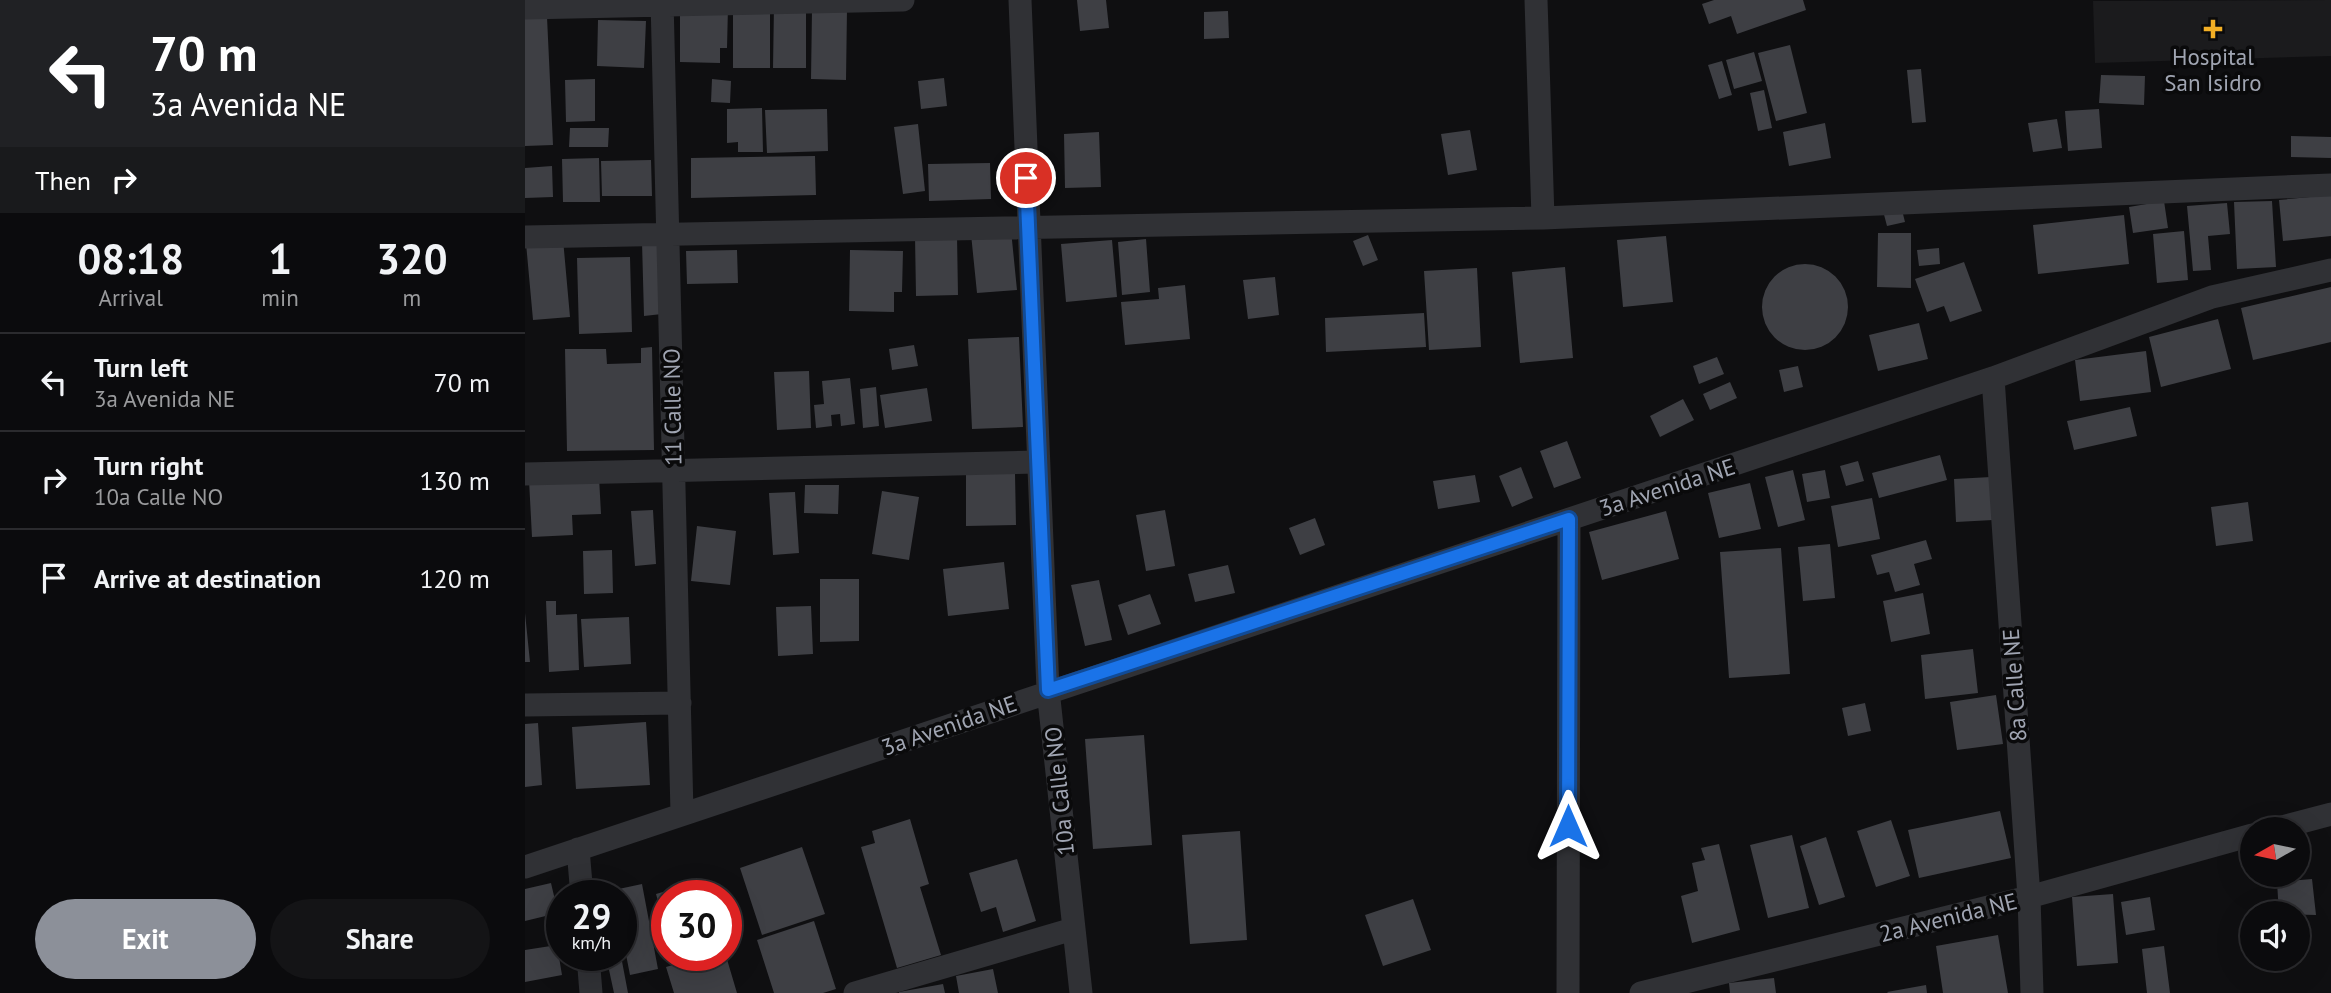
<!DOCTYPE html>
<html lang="en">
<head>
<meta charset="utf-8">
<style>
  body { margin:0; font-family:"PT Sans",sans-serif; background:#141416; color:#f1f3f6; height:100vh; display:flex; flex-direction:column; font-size:26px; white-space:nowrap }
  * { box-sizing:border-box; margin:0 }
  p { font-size:23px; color:#9a9b9d }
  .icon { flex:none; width:38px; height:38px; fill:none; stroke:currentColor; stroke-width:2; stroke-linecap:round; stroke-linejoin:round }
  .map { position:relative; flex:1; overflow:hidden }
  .sheet { display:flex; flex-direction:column; background:#0b0b0d; width:525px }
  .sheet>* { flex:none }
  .hud { background:#202124; color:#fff; overflow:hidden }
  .needle { width:46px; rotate:261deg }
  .fabs { position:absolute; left:1715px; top:817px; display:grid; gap:14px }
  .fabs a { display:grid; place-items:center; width:70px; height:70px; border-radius:50%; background:#0b0b0d; box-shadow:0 7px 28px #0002,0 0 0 2px #2b2b2e; font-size:35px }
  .speed { position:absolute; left:21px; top:880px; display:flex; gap:14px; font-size:35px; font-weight:700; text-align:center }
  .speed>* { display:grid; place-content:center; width:91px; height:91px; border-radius:50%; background:#0b0b0d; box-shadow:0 7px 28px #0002,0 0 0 2px #2b2b2e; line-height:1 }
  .speed small { font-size:18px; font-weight:400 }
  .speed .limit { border:10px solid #d22; background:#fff; color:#111 }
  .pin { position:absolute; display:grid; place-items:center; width:60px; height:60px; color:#fff; margin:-30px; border:4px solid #fff; border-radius:50%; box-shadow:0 2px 7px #0007 }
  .me { position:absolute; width:77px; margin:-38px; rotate:0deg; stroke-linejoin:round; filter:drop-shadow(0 0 5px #0008) }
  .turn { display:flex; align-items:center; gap:24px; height:147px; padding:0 35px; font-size:32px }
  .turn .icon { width:91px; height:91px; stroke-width:2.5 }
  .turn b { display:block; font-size:49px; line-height:60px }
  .then { display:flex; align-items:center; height:66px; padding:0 35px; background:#0003; gap:14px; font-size:26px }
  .eta { display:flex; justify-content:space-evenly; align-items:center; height:119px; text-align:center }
  .eta b { font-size:42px; font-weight:800; line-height:49px }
  .button { display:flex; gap:14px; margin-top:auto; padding:14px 35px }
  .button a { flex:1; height:80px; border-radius:42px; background:#8c9099; color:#fff; font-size:28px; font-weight:800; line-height:80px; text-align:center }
  .button a+a { background:#141416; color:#f1f3f6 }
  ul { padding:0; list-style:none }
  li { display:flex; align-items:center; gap:21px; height:98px; padding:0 35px; border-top:2px solid #2b2b2e }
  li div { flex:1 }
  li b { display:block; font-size:26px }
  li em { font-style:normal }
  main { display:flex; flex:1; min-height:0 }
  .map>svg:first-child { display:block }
  .built { fill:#1b1b1d }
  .building { fill:#3e3f44 }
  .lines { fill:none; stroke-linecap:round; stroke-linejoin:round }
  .street { stroke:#303135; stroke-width:23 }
  .route-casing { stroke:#114b97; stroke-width:18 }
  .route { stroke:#1a73e8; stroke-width:12 }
  .poi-dot { fill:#f3af25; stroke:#0a0a0b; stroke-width:2.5 }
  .labels { text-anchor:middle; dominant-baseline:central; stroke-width:7; stroke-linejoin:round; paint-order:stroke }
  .poi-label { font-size:23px; fill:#a0a5b2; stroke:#0a0a0b }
  .street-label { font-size:23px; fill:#a0a5b2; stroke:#0a0a0b }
</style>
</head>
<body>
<main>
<section class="sheet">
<div class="hud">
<div class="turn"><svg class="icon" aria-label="left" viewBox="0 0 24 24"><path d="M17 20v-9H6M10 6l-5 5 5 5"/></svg><div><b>70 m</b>3a Avenida NE</div></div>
<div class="then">Then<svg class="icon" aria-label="right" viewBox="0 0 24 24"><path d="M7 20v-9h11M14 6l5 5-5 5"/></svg></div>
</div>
<div class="eta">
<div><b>08:18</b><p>Arrival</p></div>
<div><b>1</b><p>min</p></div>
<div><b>320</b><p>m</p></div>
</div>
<ul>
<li><svg class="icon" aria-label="left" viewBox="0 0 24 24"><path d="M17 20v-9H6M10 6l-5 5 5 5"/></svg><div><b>Turn left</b><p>3a Avenida NE</p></div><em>70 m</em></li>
<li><svg class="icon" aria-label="right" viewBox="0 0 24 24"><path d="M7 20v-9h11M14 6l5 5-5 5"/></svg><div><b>Turn right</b><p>10a Calle NO</p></div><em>130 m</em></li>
<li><svg class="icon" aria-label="arrive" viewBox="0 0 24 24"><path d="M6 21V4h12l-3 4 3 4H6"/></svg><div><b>Arrive at destination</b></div><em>120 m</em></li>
</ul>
<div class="button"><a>Exit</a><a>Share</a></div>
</section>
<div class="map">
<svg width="1806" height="993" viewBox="0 0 1806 993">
  <rect width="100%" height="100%" fill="#0f0f11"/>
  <!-- built -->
  <path class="built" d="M1806 0V56L1570 63 1568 1Z"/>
  <!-- building -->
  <path class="building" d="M552 0H581L584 28 555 31Z
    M1189 0H1278L1281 10 1212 34 1206 16 1184 24 1177 4Z
    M208 5 245 6V68H208Z
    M249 5H281V68H248Z
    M155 7H203L202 48H195V63L155 62Z
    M287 9H322L321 80 286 79Z
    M703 11 704 38 679 39V12Z
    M22 17 28 145 0 146V18Z
    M73 20 121 21 119 68 72 66Z
    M1265 45 1282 113 1251 121 1233 53Z
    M1229 52 1237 81 1209 89 1201 60Z
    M1197 61 1207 95 1194 99 1183 65Z
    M1396 69 1401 122 1387 123 1382 70Z
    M1576 75 1620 76 1619 105 1574 103Z
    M419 78 422 106 396 109 393 81Z
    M70 79V121L41 122 40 80Z
    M187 79 206 81 205 103 186 102Z
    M1239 90 1247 128 1233 131 1225 93Z
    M237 108 238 152H213V142L202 143V109Z
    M302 109 303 151 242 153 240 110Z
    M1574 109 1577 148 1543 151 1540 111Z
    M1532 119 1537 148 1508 152 1503 123Z
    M1300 123 1306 158 1264 166 1258 132Z
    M393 124 400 191 378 194 369 127Z
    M45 128H84L83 147H44Z
    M945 130 952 170 923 175 916 134Z
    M574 132 576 187 540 188 539 134Z
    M1766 136 1806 137V158L1766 157Z
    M290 156 291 195 166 198V158Z
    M74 158 75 202H38L37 159Z
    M126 160 127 196H77L76 161Z
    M465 163 466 199 404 201 403 164Z
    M27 166 28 197 0 198V168Z
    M1806 195V236L1758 241 1754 200Z
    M1639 201 1643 228 1608 233 1604 207Z
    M1747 201 1751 267 1712 269 1709 202Z
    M1375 202 1380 222 1362 226 1357 207Z
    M1702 203 1705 234 1683 236 1686 270 1668 271 1662 206Z
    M1599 215 1604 264 1513 274 1508 225Z
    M486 230 492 290 452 293 446 234Z
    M1659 231 1663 280 1632 283 1628 234Z
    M1353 233H1386V288L1352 287Z
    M432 235 433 295 391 296 390 236Z
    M843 235 853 260 838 266 828 241Z
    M1141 236 1148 302 1098 307 1092 240Z
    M38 239 45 317 8 320 1 243Z
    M621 239 625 292 597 295 593 242Z
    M587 240 592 297 541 302 536 244Z
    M135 241 137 314 119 316 117 242Z
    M1414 248 1415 264 1394 266 1392 250Z
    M212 250 213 283 162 284 161 251Z
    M325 250 378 251 377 292H369V312L324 311Z
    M105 257 107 332 54 334 52 258Z
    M1439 262 1457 311 1425 322 1419 306 1402 312 1390 279Z
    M1237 307a43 43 0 1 1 86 0a43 43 0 1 1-86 0Z
    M1040 267 1048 358 995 363 987 272Z
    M952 268 956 347 904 350 899 271Z
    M750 277 754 315 723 319 718 280Z
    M660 285 665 339 600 345 596 302 634 299 633 288Z
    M1806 287V342L1728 360 1716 308Z
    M899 313 901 347 801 352 800 318Z
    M1693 319 1706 369 1636 387 1624 337Z
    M1394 323 1403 359 1353 371 1344 335Z
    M494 337 498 427 447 429 443 339Z
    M389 345 393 366 367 370 364 349Z
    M127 347 129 450 42 451 40 349H81L82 364 116 363V348Z
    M1621 351 1626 392 1555 401 1550 360Z
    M1192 357 1199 374 1174 384 1168 366Z
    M1273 366 1278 387 1259 392 1254 370Z
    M284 371 286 428 252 430 249 372Z
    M325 378 330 424 316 426 315 414 306 415 307 426 291 428 289 405 299 404 297 381Z
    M1205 382 1212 398 1185 410 1178 394Z
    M351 387 354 426 338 428 335 389Z
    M402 388 407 421 360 428 355 395Z
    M1158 399 1169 420 1135 437 1125 416Z
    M1605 407 1612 436 1549 450 1542 421Z
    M1042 441 1056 478 1029 488 1015 451Z
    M1415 455 1422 480 1354 498 1347 473Z
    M1333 461 1339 481 1321 486 1315 466Z
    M996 467 1008 498 987 507 974 476Z
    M1268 470 1280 520 1253 527 1240 477Z
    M1300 470 1305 498 1282 502 1277 474Z
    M441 474H490L491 525 441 526Z
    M950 475 955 502 913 509 908 481Z
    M74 477 76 514 47 515 48 535 7 537 4 480Z
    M1466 477 1468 520 1431 522 1429 479Z
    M1225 483 1236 529 1194 538 1183 493Z
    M280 485H314L313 514 279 513Z
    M357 491 394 497 384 560 347 554Z
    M270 492 274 553 248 555 244 493Z
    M1347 498 1355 539 1313 547 1306 506Z
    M1723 502 1728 541 1691 546 1686 507Z
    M128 510 131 564 110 566 106 511Z
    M640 510 650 566 621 571 611 515Z
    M1141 511 1154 559 1077 580 1064 532Z
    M790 518 800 545 775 555 764 528Z
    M172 526 211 531 205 585 166 581Z
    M1401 540 1407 559 1389 564 1395 585 1370 592 1364 572 1352 575 1346 555Z
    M1305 544 1310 598 1278 601 1273 547Z
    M1256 548 1265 674 1204 678 1195 552Z
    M87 550 88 593 59 594 58 551Z
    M479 562 484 609 423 616 418 569Z
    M703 565 710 593 670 602 663 574Z
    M295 579H334V641L295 642Z
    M574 580 587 640 560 646 546 585Z
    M1398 593 1405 634 1366 642 1358 601Z
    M625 594 636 624 603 635 593 605Z
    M21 601H31V615L52 614 54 670 24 672Z
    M286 606 288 654 253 656 251 607Z
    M0 613 5 662H0Z
    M104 617 106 664 59 667 56 619Z
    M1448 649 1453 693 1400 699 1396 655Z
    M1471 695 1478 744 1432 750 1425 702Z
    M1340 703 1346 731 1323 736 1317 708Z
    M121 722 125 785 51 789 47 727Z
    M13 723 17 785 0 787V724Z
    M619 735 627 845 568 849 560 739Z
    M1475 811 1486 858 1394 878 1383 830Z
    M385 819 404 884 395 887 416 955 372 968 336 847 350 843 347 831Z
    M1366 820 1385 876 1351 887 1332 831Z
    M715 831 722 940 665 944 657 835Z
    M1267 835 1284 908 1243 918 1225 845Z
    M1301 837 1320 897 1294 905 1275 846Z
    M1194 844 1215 930 1167 943 1156 896 1173 891 1167 863 1180 860 1176 848Z
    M277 847 300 914 237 935 215 868Z
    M492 859 511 921 478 932 471 907 456 912 444 873Z
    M1787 879 1791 915 1754 914 1752 882Z
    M179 880 184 896H142L141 930 131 894Z
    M26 883 33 913 0 921V889Z
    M117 884 133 969 105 975 96 929V896H90L89 890Z
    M1588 894 1593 963 1552 966 1547 897Z
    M1625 897 1630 930 1601 935 1596 902Z
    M888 899 906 950 858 966 840 915Z
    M289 921 311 989 298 993H249L232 940Z
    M1473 935 1483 993H1418L1411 946Z
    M32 945 37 975 0 982V950Z
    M1639 946 1645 993H1622L1617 949Z
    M81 956H96L103 993H89Z
    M149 956H201L212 993H149L141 967 151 964Z
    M468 969 473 993H434L431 976Z
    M1249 978 1251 993H1205L1204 983Z
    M418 984 420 993H374V992Z
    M1401 985 1402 993H1363L1362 992Z"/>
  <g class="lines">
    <!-- street -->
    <path class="street" d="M137 0 157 813
      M495 0 523 690 556 993
      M1011 0 1018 218
      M0 8 378 0
      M0 237 1018 218 1806 185
      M1468 378 1504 897 1507 993
      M0 474 512 462
      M0 705 155 703
      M1746 830 1806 814
      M53 849 57 896
      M0 867 1468 378 1687 297 1806 270
      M63 956 66 993
      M330 993 548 929
      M1043 993 1044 519
      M1116 993 1504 897 1727 835"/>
  </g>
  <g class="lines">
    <defs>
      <path id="route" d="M501 178 523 690 1044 519 1043 826"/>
    </defs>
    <!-- route casing -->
    <use href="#route" class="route-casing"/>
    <!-- route -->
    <use href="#route" class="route"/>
  </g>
  <!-- markers -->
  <path class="poi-dot" d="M1684.5 18.5h7v7h7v7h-7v7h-7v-7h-7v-7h7z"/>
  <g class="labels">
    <!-- poi labels -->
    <g class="poi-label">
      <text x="1688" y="56">Hospital<tspan x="1688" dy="26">San Isidro</tspan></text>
    </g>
    <!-- street labels -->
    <g class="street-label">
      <text transform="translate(147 407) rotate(-91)">11 Calle NO</text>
      <text transform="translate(1142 487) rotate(-18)">3a Avenida NE</text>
      <text transform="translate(1489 685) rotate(-94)">8a Calle NE</text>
      <text transform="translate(424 725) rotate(-19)">3a Avenida NE</text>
      <text transform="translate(534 791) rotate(-96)">10a Calle NO</text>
      <text transform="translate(1423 917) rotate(-14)">2a Avenida NE</text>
    </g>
  </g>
</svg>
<div class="fabs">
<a><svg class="needle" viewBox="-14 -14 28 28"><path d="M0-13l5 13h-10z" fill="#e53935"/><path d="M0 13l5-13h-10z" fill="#9a9b9d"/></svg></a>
<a><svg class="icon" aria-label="sound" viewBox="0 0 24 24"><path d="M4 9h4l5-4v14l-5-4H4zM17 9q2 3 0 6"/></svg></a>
</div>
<div class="speed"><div>29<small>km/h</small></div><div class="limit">30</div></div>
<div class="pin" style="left:501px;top:178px;background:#d93025"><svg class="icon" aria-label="arrive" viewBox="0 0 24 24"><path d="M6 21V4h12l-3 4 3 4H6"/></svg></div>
<svg class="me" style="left:1043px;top:826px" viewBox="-20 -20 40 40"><path d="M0-17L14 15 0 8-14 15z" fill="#1a73e8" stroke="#fff" stroke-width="4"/></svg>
</div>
</main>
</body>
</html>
